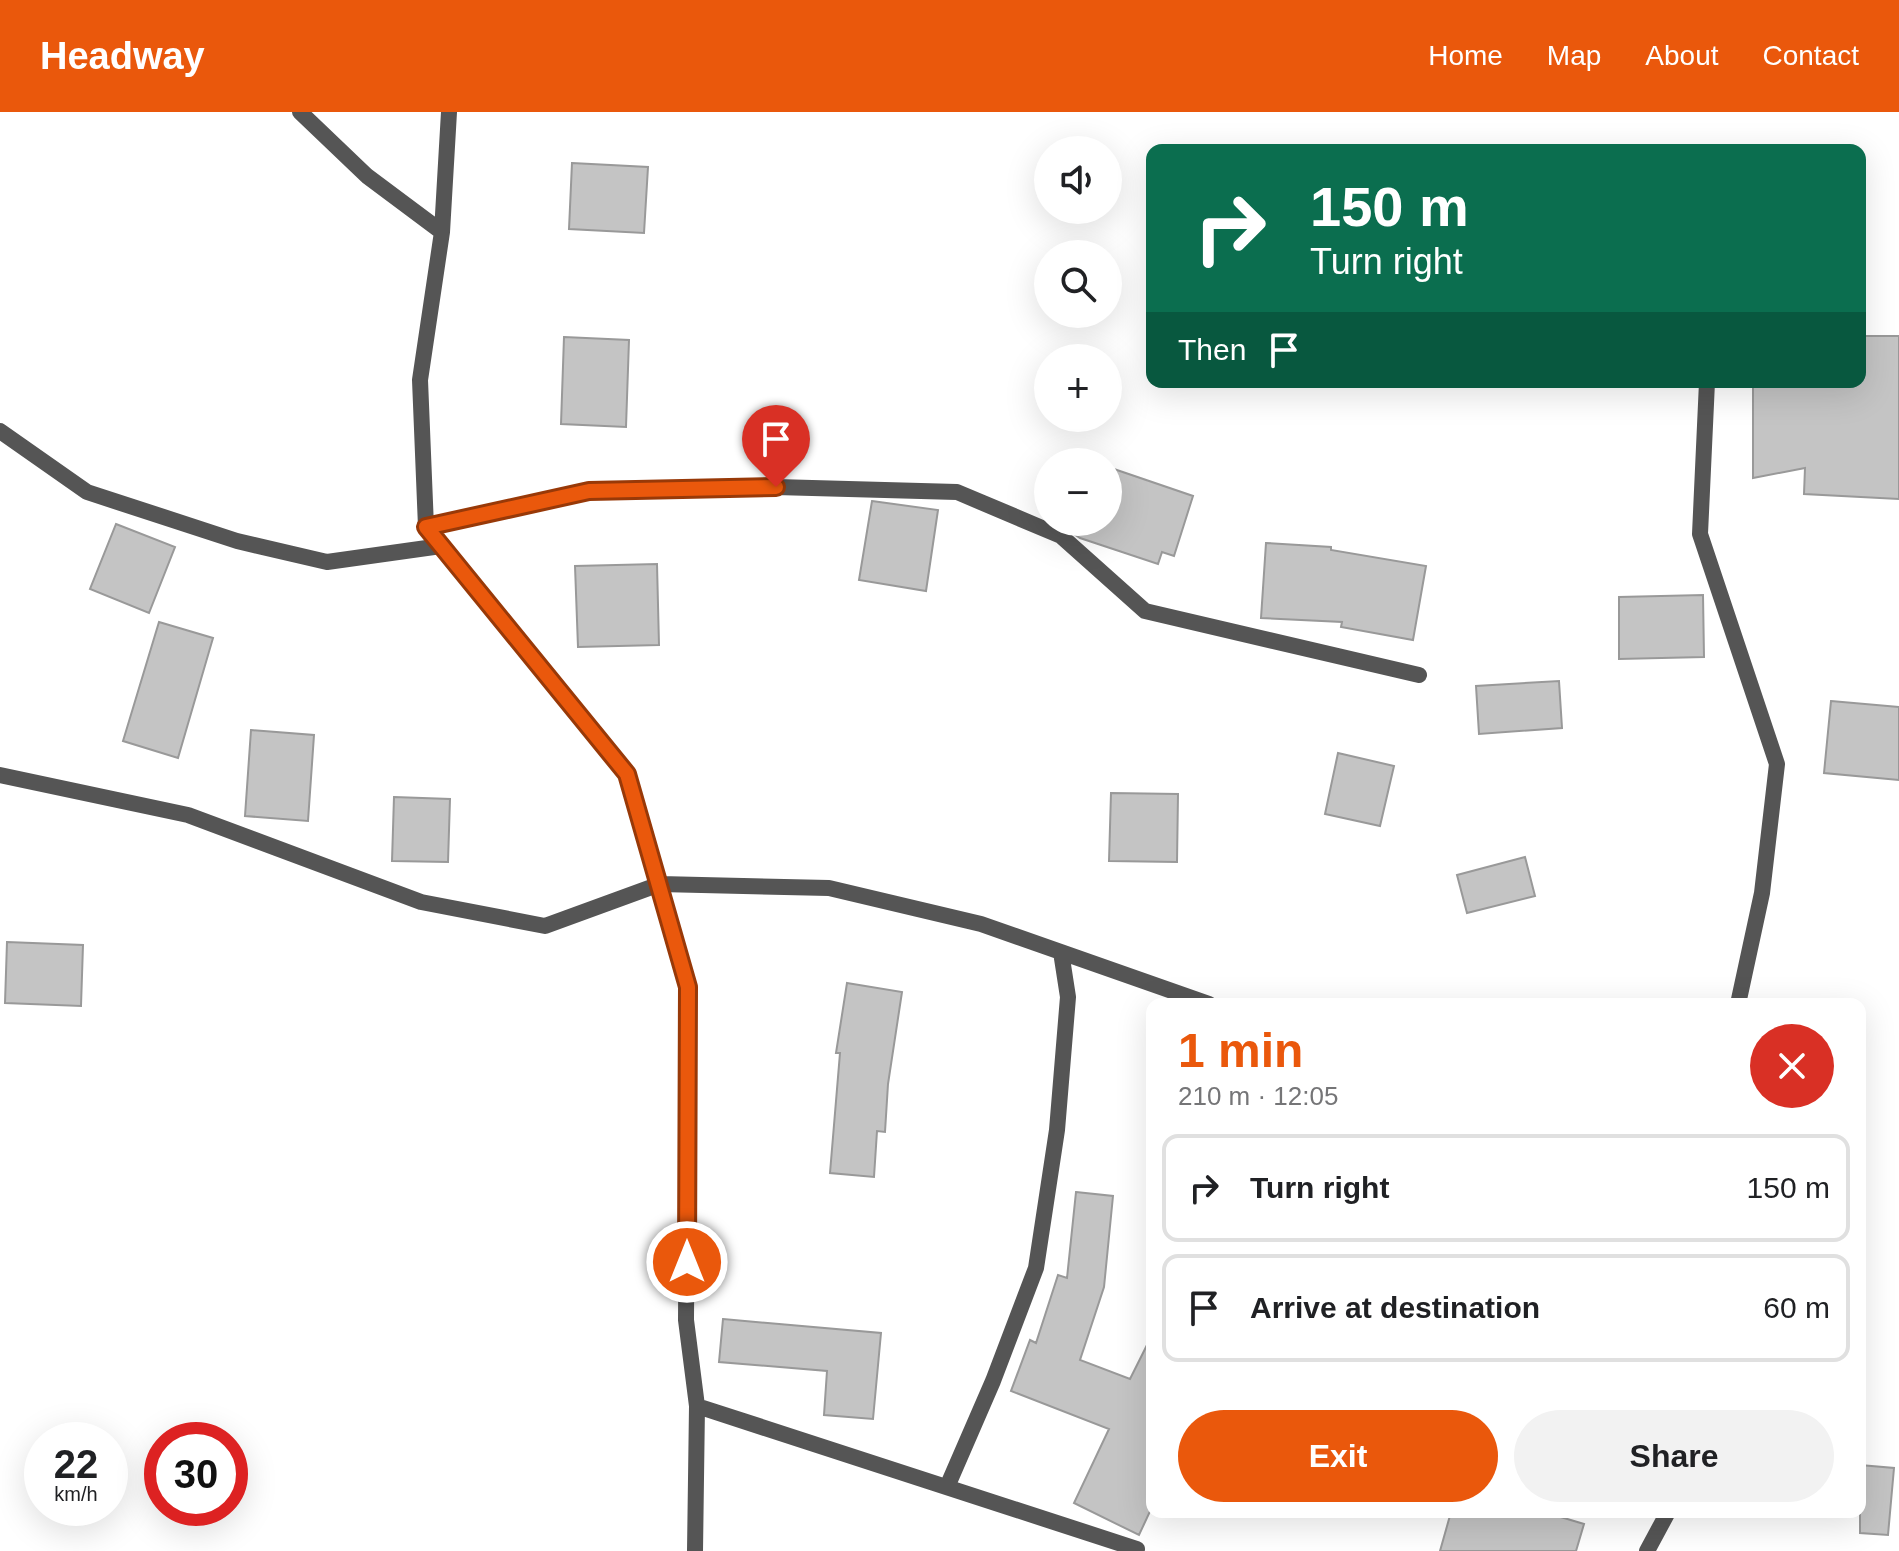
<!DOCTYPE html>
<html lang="en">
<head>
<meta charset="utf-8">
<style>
  body { margin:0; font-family:Helvetica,sans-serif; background:#f2f2f2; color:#202124; height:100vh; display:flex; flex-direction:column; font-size:30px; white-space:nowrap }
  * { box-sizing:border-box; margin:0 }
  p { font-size:26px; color:#757577 }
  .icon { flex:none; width:44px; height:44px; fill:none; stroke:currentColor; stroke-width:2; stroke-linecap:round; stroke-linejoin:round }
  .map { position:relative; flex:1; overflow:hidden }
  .drawer { position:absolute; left:1146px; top:886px; width:720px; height:520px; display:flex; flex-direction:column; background:#fff; border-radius:16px; box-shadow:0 8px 32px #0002 }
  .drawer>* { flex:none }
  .banner { position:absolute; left:1146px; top:32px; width:720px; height:244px; border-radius:16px; box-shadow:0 8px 32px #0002; background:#0b6e4f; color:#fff; overflow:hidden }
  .tools { position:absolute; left:1034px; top:24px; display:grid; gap:16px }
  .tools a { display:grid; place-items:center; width:88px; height:88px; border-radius:50%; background:#fff; box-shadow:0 8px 32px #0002; font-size:40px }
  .speed { position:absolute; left:24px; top:1310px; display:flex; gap:16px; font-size:40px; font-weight:700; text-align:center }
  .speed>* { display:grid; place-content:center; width:104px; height:104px; border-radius:50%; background:#fff; box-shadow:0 8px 32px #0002; line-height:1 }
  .speed small { font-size:20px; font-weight:400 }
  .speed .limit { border:12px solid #d22; background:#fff; color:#111 }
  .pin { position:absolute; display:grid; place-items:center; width:68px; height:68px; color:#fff; margin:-82px -34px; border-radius:50% 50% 50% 0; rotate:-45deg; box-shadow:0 0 8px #0007 }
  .pin .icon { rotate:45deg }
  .me { position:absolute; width:88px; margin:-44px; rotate:0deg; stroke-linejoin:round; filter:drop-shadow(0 0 6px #0008) }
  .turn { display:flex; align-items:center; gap:28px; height:168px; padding:0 32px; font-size:36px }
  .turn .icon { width:104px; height:104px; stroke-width:2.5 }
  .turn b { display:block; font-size:56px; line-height:68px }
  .then { display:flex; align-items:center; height:76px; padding:0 32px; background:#0003; gap:16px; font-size:30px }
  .round { display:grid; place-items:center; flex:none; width:84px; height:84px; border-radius:42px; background:#f2f2f2 }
  .head { display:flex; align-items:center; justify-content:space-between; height:136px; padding:0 32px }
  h1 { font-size:48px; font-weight:800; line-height:60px; color:#ea580c }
  .button { display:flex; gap:16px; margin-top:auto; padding:16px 32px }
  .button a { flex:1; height:92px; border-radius:48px; background:#ea580c; color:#fff; font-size:32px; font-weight:800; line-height:92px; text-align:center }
  .button a+a { background:#f2f2f2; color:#202124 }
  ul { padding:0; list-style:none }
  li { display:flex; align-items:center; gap:24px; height:108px; margin:0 16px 12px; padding:0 16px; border:4px solid #e0e0e0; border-radius:16px }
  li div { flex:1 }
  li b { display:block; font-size:30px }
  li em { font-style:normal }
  header { display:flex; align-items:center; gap:48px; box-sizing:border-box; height:112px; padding:0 40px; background:#ea580c; color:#fff }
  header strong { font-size:38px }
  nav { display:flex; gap:44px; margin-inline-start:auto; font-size:28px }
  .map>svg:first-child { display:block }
  .building { fill:#c4c4c4; stroke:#999; stroke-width:2 }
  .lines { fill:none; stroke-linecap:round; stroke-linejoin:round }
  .minor { stroke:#555; stroke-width:16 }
  .route-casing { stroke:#983908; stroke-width:20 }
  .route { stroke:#ea580c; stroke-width:14 }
</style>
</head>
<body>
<header>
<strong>Headway</strong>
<nav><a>Home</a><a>Map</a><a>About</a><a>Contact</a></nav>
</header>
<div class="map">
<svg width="1899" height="1439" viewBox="0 0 1899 1439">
  <rect width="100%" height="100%" fill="#fff"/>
  <!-- building -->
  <path class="building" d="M572 51 648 55 644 121 569 117Z
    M1860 224H1899V387L1804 382 1805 356 1753 366V270H1860Z
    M564 225 629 228 626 315 561 312Z
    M1114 357 1193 384 1174 444 1162 440 1158 452 1080 426 1056 410H1108V375Z
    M872 389 938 398 926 479 859 468Z
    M116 412 175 435 149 501 90 477Z
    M1266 431 1331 435V438L1426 454 1413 528 1341 515 1342 510 1261 506Z
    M657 452 659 533 578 535 575 454Z
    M1703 483 1704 545 1619 547V485Z
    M159 510 213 526 178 646 123 629Z
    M1559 569 1562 616 1479 622 1476 574Z
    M1831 589 1899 595V668L1824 661Z
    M251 618 314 623 308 709 245 704Z
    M1338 641 1394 654 1380 714 1325 702Z
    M1111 681 1178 682 1177 750 1109 749Z
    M394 685 450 687 448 750 392 749Z
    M1525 745 1535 784 1467 801 1457 763Z
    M7 830 83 833 81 894 5 891Z
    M847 871 902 880 888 972 885 1020 877 1019 874 1065 830 1061 840 941H836Z
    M1076 1080 1113 1084 1104 1175 1080 1248 1130 1267 1152 1223V1395L1139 1423 1074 1391 1109 1317 1011 1279 1030 1228 1036 1231 1058 1163 1067 1166Z
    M723 1207 881 1221 873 1307 824 1303 827 1259 719 1250Z
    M1860 1353 1894 1356 1888 1423 1860 1421Z
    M1451 1400H1544L1584 1412 1576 1439H1440Z"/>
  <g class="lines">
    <!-- minor -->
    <path class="minor" d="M300 0 367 64 442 120
      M449 0 442 120 420 268 426 415 627 662 688 875 686 1208 697 1294 695 1439
      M1707 270 1700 422 1777 652 1762 781 1738 892
      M0 319 87 380 237 429 327 450 441 434
      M426 415 589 379 776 375 957 380 1061 424 1145 499 1419 563
      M0 663 188 703 421 790 545 814 660 772 829 776 981 812 1209 892
      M697 1294 1137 1437
      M947 1375 993 1269 1036 1156 1057 1018 1068 885 1061 840
      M1647 1439 1668 1400"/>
  </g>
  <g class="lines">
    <defs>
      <path id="route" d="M687 1150 688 875 627 662 426 415 589 379 776 375"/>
    </defs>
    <!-- route casing -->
    <use href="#route" class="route-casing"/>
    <!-- route -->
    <use href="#route" class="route"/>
  </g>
</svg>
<div class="tools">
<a><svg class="icon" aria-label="sound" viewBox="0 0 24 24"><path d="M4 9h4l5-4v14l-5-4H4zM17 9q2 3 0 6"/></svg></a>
<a><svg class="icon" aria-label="search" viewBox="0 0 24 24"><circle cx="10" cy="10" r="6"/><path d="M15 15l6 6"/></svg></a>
<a>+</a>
<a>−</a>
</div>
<div class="speed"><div>22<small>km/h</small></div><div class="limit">30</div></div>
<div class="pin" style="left:776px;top:375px;background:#d93025"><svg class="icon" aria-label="arrive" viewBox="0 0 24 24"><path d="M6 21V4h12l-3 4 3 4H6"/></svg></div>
<svg class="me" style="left:687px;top:1150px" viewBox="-20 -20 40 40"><circle r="17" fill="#ea580c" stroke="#fff" stroke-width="3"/><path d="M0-11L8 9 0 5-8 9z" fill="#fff"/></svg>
<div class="banner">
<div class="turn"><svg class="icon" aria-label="right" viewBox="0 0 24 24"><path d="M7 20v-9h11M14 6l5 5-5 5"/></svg><div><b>150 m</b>Turn right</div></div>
<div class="then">Then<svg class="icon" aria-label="arrive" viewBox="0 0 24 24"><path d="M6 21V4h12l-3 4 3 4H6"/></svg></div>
</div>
<section class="drawer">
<div class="head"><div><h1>1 min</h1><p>210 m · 12:05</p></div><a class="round" style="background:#d93025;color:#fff"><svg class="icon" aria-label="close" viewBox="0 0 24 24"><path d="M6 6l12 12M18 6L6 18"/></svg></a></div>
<ul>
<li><svg class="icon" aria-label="right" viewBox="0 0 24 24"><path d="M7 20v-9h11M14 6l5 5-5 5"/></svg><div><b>Turn right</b></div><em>150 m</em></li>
<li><svg class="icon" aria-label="arrive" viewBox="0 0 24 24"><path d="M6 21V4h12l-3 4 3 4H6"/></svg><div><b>Arrive at destination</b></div><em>60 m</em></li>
</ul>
<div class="button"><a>Exit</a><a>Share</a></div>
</section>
</div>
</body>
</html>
